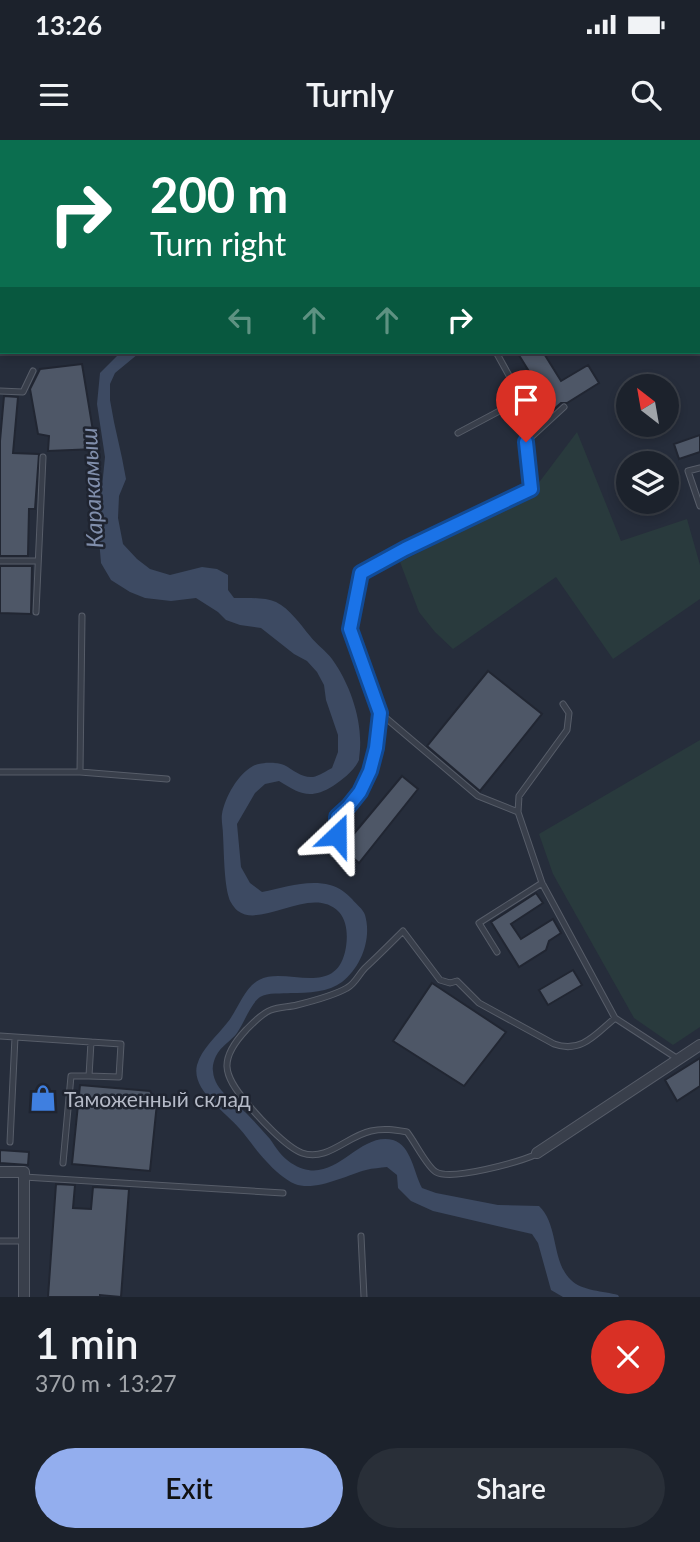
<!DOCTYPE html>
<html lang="en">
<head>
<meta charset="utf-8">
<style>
  body { margin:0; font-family:Lato,sans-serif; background:#292f38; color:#f1f3f6; height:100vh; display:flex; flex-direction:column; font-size:26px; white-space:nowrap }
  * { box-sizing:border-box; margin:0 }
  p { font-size:23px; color:#a0a4a9 }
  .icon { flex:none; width:38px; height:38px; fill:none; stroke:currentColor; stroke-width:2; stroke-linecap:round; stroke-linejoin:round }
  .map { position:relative; height:1157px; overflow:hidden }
  .panel { display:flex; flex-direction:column; background:#1c222c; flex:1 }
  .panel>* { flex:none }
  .top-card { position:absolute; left:0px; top:0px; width:700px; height:214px; box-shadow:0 4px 10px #0003,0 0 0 2px #3a3f48; background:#0b6e4f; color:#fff; overflow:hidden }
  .needle { width:46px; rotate:329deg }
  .fabs { position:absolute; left:616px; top:234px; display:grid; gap:14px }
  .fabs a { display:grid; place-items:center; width:63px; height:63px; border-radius:50%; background:#1c222c; box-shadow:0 4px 10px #0003,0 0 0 2px #3a3f48; font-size:35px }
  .pin { position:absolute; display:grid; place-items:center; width:60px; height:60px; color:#fff; margin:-72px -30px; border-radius:50% 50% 50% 0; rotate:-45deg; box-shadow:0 0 7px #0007 }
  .pin .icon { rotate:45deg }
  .me { position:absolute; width:77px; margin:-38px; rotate:23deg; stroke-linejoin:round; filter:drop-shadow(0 0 5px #0008) }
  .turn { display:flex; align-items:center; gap:24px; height:147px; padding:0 35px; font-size:32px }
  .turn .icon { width:91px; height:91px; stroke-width:2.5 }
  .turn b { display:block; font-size:49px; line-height:60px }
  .lanes { display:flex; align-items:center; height:66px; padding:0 35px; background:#0003; justify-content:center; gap:35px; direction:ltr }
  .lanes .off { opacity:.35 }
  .round { display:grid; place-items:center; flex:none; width:74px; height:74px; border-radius:37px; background:#292f38 }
  .head { display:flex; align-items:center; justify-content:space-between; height:119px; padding:0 35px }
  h1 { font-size:42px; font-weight:600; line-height:52px }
  .primary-button { display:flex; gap:14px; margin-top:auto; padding:14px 35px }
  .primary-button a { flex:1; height:80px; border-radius:42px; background:#93aeee; color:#111; font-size:28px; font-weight:600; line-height:80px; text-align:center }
  .primary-button a+a { background:#292f38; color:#f1f3f6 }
  .status { display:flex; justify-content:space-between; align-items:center; height:49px; padding:0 35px; background:#1c222c; direction:ltr }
  .status svg { height:19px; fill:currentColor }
  header { display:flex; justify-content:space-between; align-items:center; height:91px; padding:0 35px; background:#1c222c; font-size:32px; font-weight:600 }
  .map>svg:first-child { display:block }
  .green { fill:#293a3d }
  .water { fill:#3d4a62 }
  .building { fill:#4e5767; stroke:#212632; stroke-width:2 }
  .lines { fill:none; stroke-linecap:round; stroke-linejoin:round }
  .lane-casing { stroke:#575d69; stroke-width:7 }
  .street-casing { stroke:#575d69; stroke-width:12 }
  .secondary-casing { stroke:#575d69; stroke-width:18 }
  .path { stroke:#48575b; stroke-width:2; stroke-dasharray:5 5; stroke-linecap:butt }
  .lane { stroke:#393f4b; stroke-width:5 }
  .street { stroke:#393f4b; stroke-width:10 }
  .secondary { stroke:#484e5e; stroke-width:16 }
  .route-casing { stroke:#114b97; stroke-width:18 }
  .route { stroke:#1a73e8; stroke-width:12 }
  .labels { text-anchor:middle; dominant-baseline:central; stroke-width:5; stroke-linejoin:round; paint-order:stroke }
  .poi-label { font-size:21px; fill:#b5bac7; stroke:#1f2430; text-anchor:start }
  .water-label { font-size:23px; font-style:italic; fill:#808eab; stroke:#1f2430 }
</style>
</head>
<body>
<div class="status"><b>13:26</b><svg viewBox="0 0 49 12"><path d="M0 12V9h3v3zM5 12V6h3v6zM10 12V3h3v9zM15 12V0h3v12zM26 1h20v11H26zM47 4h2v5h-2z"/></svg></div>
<header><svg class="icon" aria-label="menu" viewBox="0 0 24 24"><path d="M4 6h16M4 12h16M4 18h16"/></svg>Turnly<svg class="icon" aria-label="search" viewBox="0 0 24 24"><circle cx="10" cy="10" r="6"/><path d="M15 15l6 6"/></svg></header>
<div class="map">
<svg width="700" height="1157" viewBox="0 0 700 1157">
  <rect width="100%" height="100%" fill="#262d3b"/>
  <!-- green -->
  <path class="green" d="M577 292 621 401 687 379 700 425V459L613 519 556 437 453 509 435 492 419 472 400 422 528 357Z
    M700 600V887L673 905 634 878 553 734 539 694Z"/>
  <!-- water -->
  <path class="water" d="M121 212H145L138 214 115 233 110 244V260L114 282 122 318 126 339 119 356 118 378 123 404 137 419 150 429 170 435 202 427 217 429 228 435V450L234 458C247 458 264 457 276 462 290 469 300 484 310 496 316 504 326 511 332 519 350 544 362 579 360 609 360 610 359 619 359 620 354 631 342 640 333 646 310 660 300 654 279 641L265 644 255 653 237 684 241 727 250 743 262 752C284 748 307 739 330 745 339 747 346 753 352 759 356 764 363 769 365 775 372 799 361 827 342 842 329 852 308 853 291 853 282 854 268 852 260 857 251 863 244 883 237 893 231 901 221 906 216 916 214 920 212 927 213 931 214 951 236 962 248 975 256 983 263 991 270 999 276 1008 282 1017 291 1023 334 1051 356 991 393 1000 411 1005 414 1033 422 1048L436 1053 498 1065 539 1066C559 1085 551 1121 571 1140 582 1151 604 1151 618 1155L619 1157H563L551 1150 538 1103 532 1094 433 1071 411 1061 398 1048 397 1035 387 1027C380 1028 373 1028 366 1030 347 1035 315 1052 295 1044 285 1040 273 1029 266 1021 256 1011 249 999 239 988 225 971 191 950 197 925 202 908 217 896 227 883 238 870 244 848 259 840 285 826 334 858 345 812 348 799 348 782 339 772 312 744 262 789 238 771 235 769 230 762 229 758 224 742 224 712 223 695 223 688 221 680 222 674 225 657 238 634 253 626 261 622 276 622 284 625 294 630 301 638 313 637 319 636 326 631 332 628L338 612V595L326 560 324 545 317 532 307 521 294 514 261 488 240 485 226 480 218 472 196 458 171 461 145 458 130 452 111 440 101 423 98 387 105 317 97 264 100 233Z"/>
  <!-- building -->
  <path class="building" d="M517 212H543L561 241 588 225 599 243 567 263H561L553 270Z
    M82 224 96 309 48 311 49 296 38 294 30 249 40 229Z
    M4 256 18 257 13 313 39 314 35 369H29L28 416H0V301Z
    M700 295V312L679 319 674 304Z
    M0 426H32L31 474 0 473Z
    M488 531 542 574 480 651 427 606Z
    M402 636 418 649 359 723 342 708Z
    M536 753 543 763 511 784 521 799 553 779 561 793 549 801 546 810 519 827 491 782Z
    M573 830 582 845 548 865 539 850Z
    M432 843 506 892 464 946 393 901Z
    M700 918V946L677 961 665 940Z
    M80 945 150 951 157 963 150 1031 72 1024Z
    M0 1010 29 1012 28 1025 0 1023Z
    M56 1044 75 1045 73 1068 91 1069 93 1047 129 1049 121 1157 100 1155V1157H48Z"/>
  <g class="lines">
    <defs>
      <path id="lane" d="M634 0 635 2
        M399 2V0
        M462 2 463 0
        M698 152H700
        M0 180 2 179
        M0 251 23 252 33 231
        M458 293 522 259 496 212
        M700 328 688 331 700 366
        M0 421H38
        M36 472 43 317
        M380 573 478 656 518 672 542 743 615 878 678 919
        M0 632H80L167 639
        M80 632 82 476
        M518 672 519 656 567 590 569 573 563 564
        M333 714 332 704 337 695V677L348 667 360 652 370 631 376 608 380 573 350 489 361 433 405 409 531 349 526 302 564 267
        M497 812 479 783 542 743
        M0 896 121 904 119 937 89 936 91 902
        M10 1002 15 897
        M537 1014C519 1022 452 1041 436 1032 427 1027 415 1002 407 992 395 990 384 988 371 991 347 996 327 1022 302 1013 286 1007 258 977 247 963 222 934 219 919 246 890 253 883 262 873 271 870 279 867 289 867 297 865 313 861 333 856 347 848 355 844 359 834 365 828 378 816 390 804 403 791L440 840 450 843 457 841 479 863 554 904C581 914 596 894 615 878
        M63 1023 71 936H89
        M24 1037 283 1053
        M361 1096 364 1157
        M0 1101H24"/>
      <path id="street" d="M537 1013 700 905
        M0 1032H24V1157"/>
      <path id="secondary" d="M64 2 70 0
        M0 19H2"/>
    </defs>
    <!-- lane casing -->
    <use href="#lane" class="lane-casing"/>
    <!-- street casing -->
    <use href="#street" class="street-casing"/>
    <!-- secondary casing -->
    <use href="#secondary" class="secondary-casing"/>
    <!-- path -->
    <path class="path" d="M92 2 99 0"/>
    <!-- lane -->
    <use href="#lane" class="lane"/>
    <!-- street -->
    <use href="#street" class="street"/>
    <!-- secondary -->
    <use href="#secondary" class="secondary"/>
  </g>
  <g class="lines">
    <defs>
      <path id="route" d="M337 695V677L348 667 360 652 370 631 376 608 380 573 350 489 361 433 405 409 531 349 526 302"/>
    </defs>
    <!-- route casing -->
    <use href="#route" class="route-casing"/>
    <!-- route -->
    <use href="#route" class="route"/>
  </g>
  <!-- icons -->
  <defs>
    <symbol id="shop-bare" viewBox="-9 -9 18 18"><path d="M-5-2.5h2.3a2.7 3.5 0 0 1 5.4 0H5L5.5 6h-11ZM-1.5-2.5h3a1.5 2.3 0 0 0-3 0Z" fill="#3f7fe0" stroke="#1f2430" stroke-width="2.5" paint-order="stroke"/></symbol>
  </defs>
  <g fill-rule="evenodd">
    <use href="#shop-bare" x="24" y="939" width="38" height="38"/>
  </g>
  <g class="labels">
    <!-- poi labels -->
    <g class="poi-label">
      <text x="64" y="958">Таможенный склад</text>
    </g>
    <!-- water labels -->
    <g class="water-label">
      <text transform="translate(91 348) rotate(-93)">Каракамыш</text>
    </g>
  </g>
</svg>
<div class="fabs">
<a><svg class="needle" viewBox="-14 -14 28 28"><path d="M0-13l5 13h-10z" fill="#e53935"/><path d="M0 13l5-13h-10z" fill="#a0a4a9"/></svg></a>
<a><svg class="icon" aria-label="layers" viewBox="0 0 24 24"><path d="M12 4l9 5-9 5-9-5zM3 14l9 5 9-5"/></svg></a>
</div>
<div class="pin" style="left:526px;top:302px;background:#d93025"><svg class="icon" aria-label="arrive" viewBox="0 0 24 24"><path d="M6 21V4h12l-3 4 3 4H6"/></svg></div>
<svg class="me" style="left:337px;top:695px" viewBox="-20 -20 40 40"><path d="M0-17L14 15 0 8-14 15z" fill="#1a73e8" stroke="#fff" stroke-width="4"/></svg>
<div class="top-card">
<div class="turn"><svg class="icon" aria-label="right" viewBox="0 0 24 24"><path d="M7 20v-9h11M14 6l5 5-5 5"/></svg><div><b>200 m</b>Turn right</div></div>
<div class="lanes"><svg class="icon off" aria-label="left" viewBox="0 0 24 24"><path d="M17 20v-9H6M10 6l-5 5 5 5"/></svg><svg class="icon off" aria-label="ahead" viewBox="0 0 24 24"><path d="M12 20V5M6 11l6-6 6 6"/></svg><svg class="icon off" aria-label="ahead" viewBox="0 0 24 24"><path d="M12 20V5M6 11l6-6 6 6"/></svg><svg class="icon" aria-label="right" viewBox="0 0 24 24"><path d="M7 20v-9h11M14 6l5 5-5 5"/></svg></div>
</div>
</div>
<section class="panel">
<div class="head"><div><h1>1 min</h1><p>370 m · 13:27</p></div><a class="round" style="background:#d93025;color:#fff"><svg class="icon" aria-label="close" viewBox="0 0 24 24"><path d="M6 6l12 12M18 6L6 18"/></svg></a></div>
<div class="primary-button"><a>Exit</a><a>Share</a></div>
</section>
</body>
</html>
